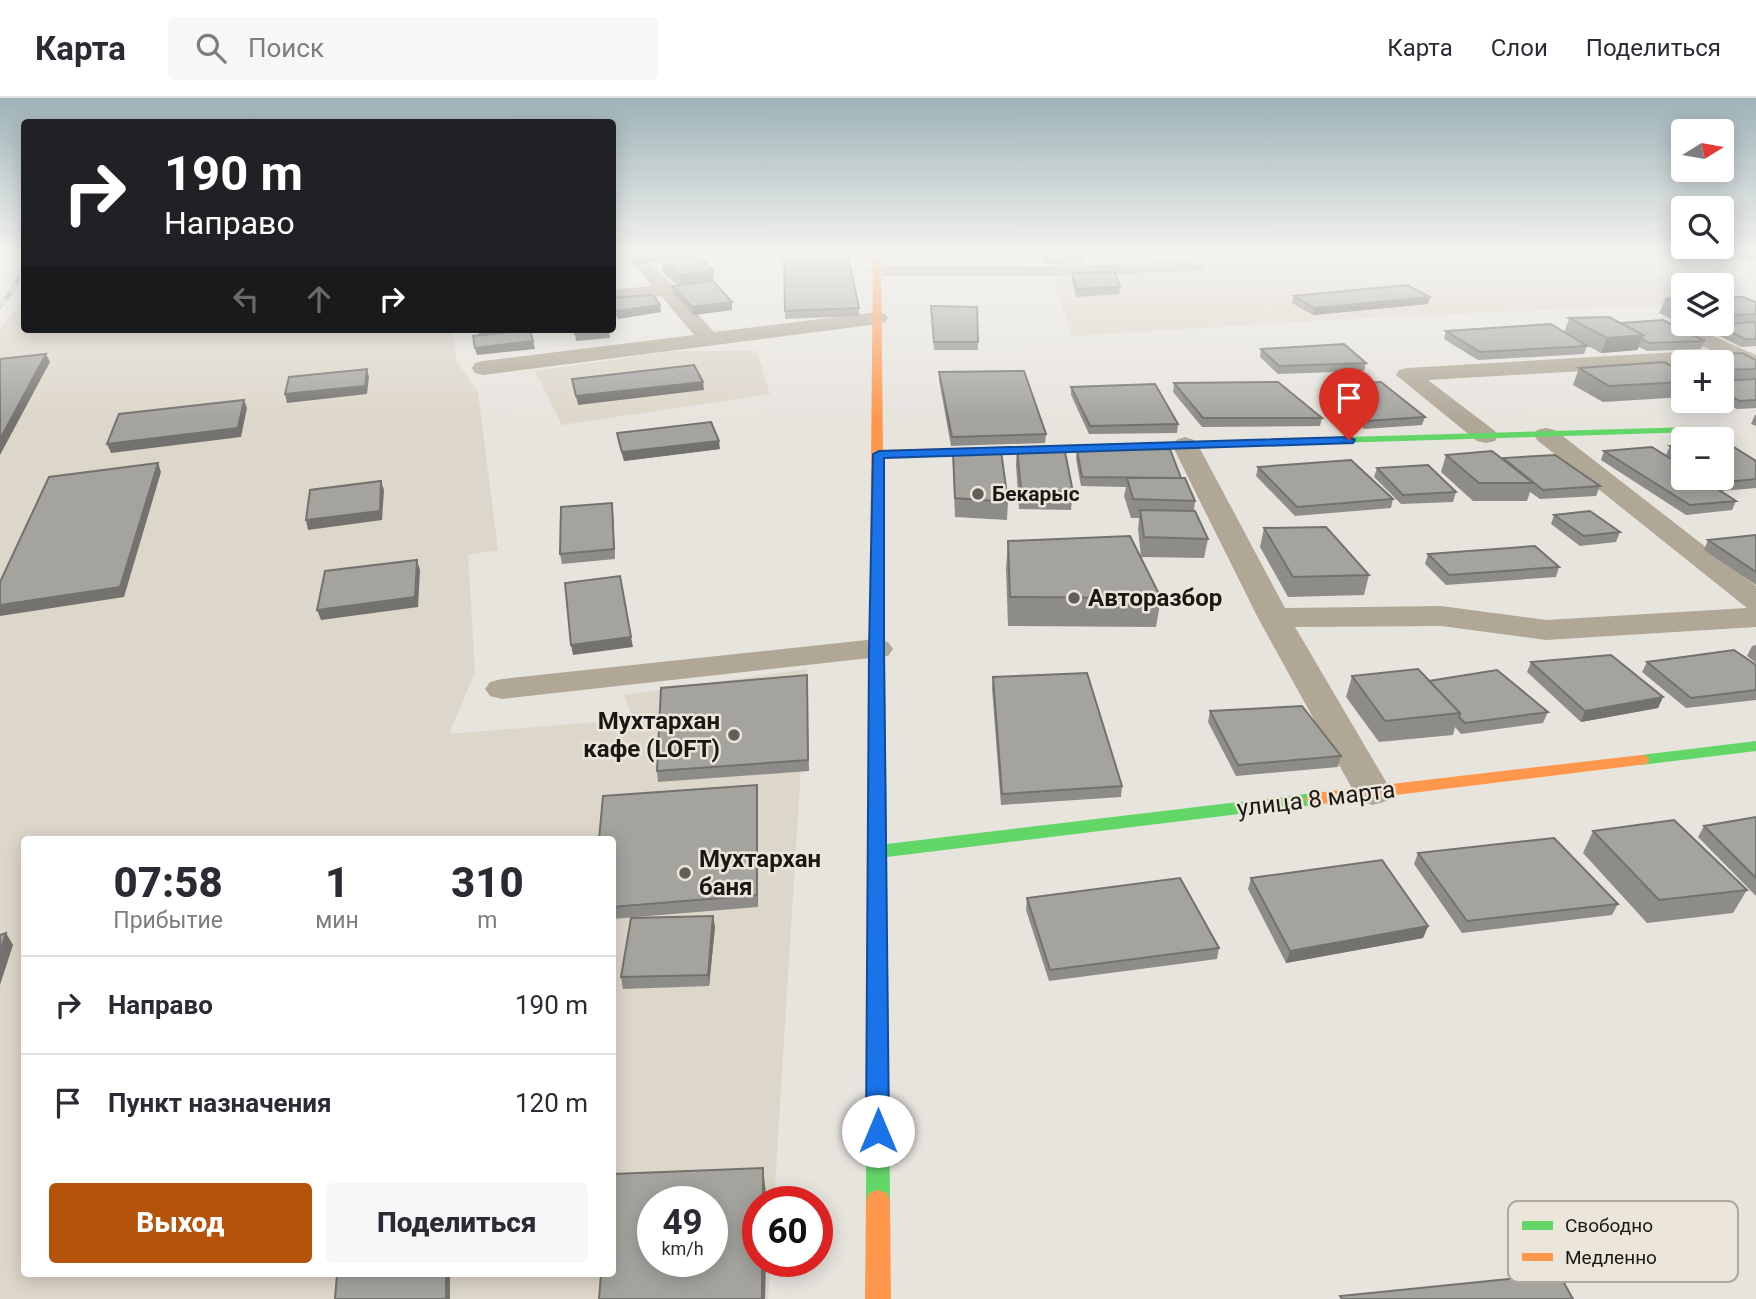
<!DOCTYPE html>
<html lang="ru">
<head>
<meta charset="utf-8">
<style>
  body { margin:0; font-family:Roboto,sans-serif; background:#f7f7f7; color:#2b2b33; height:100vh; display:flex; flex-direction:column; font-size:26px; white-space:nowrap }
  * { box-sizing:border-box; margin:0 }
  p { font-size:23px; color:#7c7c81 }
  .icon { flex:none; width:38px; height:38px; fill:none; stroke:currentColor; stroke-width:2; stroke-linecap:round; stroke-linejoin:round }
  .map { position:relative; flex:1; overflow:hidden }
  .sheet { position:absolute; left:21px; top:738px; width:595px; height:441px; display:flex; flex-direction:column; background:#fff; border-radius:7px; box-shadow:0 4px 18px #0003 }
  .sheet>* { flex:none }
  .guide { position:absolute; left:21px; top:21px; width:595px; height:214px; border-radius:7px; box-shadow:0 4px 18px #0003; background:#202124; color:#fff; overflow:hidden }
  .needle { width:46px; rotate:79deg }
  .buttons { position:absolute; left:1671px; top:21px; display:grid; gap:14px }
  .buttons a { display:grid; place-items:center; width:63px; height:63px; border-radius:7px; background:#fff; box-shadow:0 4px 18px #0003; font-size:35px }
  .speed { position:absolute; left:637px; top:1088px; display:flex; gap:14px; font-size:35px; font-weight:700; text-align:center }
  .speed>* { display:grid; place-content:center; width:91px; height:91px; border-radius:50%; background:#fff; box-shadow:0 4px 18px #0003; line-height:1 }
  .speed small { font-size:18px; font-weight:400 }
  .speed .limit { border:10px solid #d22; background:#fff; color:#111 }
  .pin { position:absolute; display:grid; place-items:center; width:60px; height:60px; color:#fff; margin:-72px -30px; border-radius:50% 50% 50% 0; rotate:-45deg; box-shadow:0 0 7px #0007 }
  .pin .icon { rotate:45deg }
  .me { position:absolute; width:77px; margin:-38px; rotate:0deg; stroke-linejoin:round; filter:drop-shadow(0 0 5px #0008) }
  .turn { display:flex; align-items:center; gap:24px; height:147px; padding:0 28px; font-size:32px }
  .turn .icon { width:91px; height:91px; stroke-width:2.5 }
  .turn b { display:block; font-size:49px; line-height:60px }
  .lanes { display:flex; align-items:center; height:66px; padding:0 28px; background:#0003; justify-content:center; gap:35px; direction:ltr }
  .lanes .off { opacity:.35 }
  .eta { display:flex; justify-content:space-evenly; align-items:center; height:119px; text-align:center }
  .eta b { font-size:42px; font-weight:800; line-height:49px }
  .primary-button { display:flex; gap:14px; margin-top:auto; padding:14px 28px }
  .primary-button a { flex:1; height:80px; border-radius:7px; background:#b45309; color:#fff; font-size:28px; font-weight:800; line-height:80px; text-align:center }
  .primary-button a+a { background:#f7f7f7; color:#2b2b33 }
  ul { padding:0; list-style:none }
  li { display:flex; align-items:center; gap:21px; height:98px; padding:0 28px; border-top:2px solid #e1e1e2 }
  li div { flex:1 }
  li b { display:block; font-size:26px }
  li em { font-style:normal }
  header { display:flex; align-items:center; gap:42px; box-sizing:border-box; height:98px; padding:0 35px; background:#fff; border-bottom:2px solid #e1e1e2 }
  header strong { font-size:33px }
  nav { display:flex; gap:38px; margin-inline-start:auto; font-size:24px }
  .search { width:490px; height:63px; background:#f7f7f7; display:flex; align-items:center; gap:18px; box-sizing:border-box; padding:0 24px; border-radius:7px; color:#7c7c81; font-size:26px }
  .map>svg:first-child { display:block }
  .built { fill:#ddd6ca; fill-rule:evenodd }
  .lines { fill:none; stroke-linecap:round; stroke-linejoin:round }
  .street { fill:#b0a797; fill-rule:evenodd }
  .fast { fill:#63d668; fill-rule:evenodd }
  .slow { fill:#ff974d; fill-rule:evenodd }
  .rail-casing { stroke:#b0aba2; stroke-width:4.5 }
  .rail { stroke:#ebe5da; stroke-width:2.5; stroke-dasharray:9; stroke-linecap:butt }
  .wall { fill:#8e8c88 }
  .shaded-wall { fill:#74726f }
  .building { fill:#a5a39e; stroke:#74726f; stroke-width:2; fill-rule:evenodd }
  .route { fill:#1a73e8; stroke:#114b97; stroke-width:2 }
  .poi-dot { fill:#625f5b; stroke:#ebe5da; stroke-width:2.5 }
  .labels { text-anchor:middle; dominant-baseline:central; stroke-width:5; stroke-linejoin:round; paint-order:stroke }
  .far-poi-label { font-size:21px; font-weight:bold; fill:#1a1814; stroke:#ebe5da; text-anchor:start }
  .poi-label { font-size:24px; font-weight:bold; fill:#1a1814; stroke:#ebe5da; text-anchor:start }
  .street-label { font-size:24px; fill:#1a1814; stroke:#ebe5da }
  .key { fill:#ebe5da; stroke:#aca89f; stroke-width:2 }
  .key-label { font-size:19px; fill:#1a1814 }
</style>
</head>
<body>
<header>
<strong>Карта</strong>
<div class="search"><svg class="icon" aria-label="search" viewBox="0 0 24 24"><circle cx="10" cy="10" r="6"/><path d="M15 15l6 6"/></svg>Поиск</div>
<nav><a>Карта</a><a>Слои</a><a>Поделиться</a></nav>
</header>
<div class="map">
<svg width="1756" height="1201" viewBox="0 0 1756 1201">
  <rect width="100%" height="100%" fill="#e7e4de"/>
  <!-- built -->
  <path class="built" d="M1047 154H1636L1711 187H1684L1683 206 1347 221 1072 238 1051 177 1210 171 1203 164 1053 168Z
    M24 198V231H452L456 262 478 294 498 452 468 457 475 574 449 636 633 621 624 597 807 571 774 1104H758V1164H771L768 1201H0V232ZM24 742H612V1176H24ZM653 1104H712V1164H653Z
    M673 253H757L770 296 562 327 535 273Z"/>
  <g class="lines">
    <!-- street -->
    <path class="street" d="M623 154H641L714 234 878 214 885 216 888 220 885 224 878 226 483 277 475 275 472 270 475 265 483 263 694 237 661 198 612 204V192L652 188Z
      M1194 164 1203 169 1200 173 1058 178H878L869 173 878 168H1058Z
      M1678 223 1756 257V272L1733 263 1684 264V267L1428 282 1495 333 1498 338 1495 343 1486 345 1477 343 1396 277 1399 272 1407 270 1711 252 1671 233 1668 229 1671 225Z
      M1546 330 1555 332 1756 488V529L1546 542 1441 528 1295 529 1392 694 1387 703 1373 707 1359 703 1258 520 1172 347 1176 342 1185 339 1194 342 1198 347 1285 510 1441 508 1546 522 1747 510 1537 342 1534 337 1537 332Z
      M876 541 888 544 893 551 888 558 502 601 490 598 485 591 490 584 502 581Z"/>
    <!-- fast -->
    <path class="fast" d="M1693 329 1699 332 1697 334 1102 352 1096 349 1102 346Z
      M877 472 884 476 887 746 1314 695 1320 697 1323 701 1320 705 1314 707 887 759 890 1103 887 1111 878 1114 869 1111 866 1103 870 476Z
      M1756 643V653L1641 667 1633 662 1641 657Z"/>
    <!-- slow -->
    <path class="slow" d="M873 154H881L883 352 1102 346 1108 349 1102 352 883 359 884 476 877 480 870 476Z
      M1641 657 1647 658 1649 662 1647 666 1314 707 1308 705 1305 701 1308 697 1314 695Z
      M878 1092 887 1095 890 1103 891 1201H865L866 1103 869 1095Z"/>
    <defs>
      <path id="rail" d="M0 208 16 187 24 165"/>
    </defs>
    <!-- rail casing -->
    <use href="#rail" class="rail-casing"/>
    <!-- rail -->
    <use href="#rail" class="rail"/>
  </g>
  <!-- wall -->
  <path class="wall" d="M627 154H682L683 158 714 185 732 212 693 217 673 195 672 188 678 187 662 174 661 163 636 166Z
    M784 154 859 210V218L785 221Z
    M1038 154H1080L1083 158 1082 165 1044 166Z
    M1597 154H1629L1628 155 1602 156Z
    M1728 154H1756V162H1749Z
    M1072 175 1120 189 1119 196 1076 199 1072 182Z
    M1294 198 1428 206 1313 217 1292 205Z
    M1722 199 1756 204V248L1741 249 1714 235 1715 233 1698 234 1659 215 1665 201 1684 200V226H1722Z
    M612 200 660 207 661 214 618 221 612 212Z
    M931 208 978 244V252H934Z
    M1569 220 1705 243 1701 251 1647 253 1639 249 1637 252 1601 255 1570 238 1587 248 1584 256 1478 262 1444 241 1446 233 1564 235Z
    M1261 251 1366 265 1364 273 1278 276 1260 259Z
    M1680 259 1756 262V310L1737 311 1722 303V264H1684V299L1603 304 1573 287 1579 270 1675 271Z
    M939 274 1046 336 1045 345 951 348 939 282Z
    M1174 285 1322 320 1320 328 1202 329 1173 294Z
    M1324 287 1425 319 1422 327 1364 331 1322 295Z
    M1071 289 1178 326 1177 335 1089 336 1071 297Z
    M1755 317H1756V328L1751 326Z
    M617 335 720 351 624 363 618 344Z
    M1684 347V368L1666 357 1670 348Z
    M1017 350 1073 394 1071 412 1019 411 1016 367Z
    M1077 352 1181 380 1195 403 1194 413 1208 441 1204 460 1141 459 1138 431 1139 420H1131L1124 398 1126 389 1081 388 1076 361Z
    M1604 353 1736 403 1732 412 1686 417 1601 362Z
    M953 355 1008 404 1007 422 955 419 953 373Z
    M1446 357 1503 361V360L1600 388 1596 398 1540 401 1530 394 1527 403H1473L1441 374Z
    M1756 363V390L1722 393 1701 380H1722Z
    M1258 369 1393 401 1391 410 1295 418 1256 378Z
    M1377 370 1456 394 1453 404 1401 406 1374 379Z
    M613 414 615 461 562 466 560 456Z
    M1554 417 1620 434 1616 444 1580 448 1551 426Z
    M1264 430 1369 477 1364 497 1288 499 1260 449Z
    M1756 437V487L1704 452 1708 442Z
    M1008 443 1161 500 1156 529 1008 528 1006 471Z
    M1428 456 1559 469 1556 479 1446 487 1425 466Z
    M1756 547V565L1747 558 1752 548Z
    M1531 564 1663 599 1658 610 1581 624 1527 574Z
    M1647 564 1756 567V602L1686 610 1642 574Z
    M807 577 809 673 658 684 657 673Z
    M1352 578 1429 583 1548 614 1543 625 1461 636 1455 629 1453 637 1379 644 1346 599Z
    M993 579 1122 688 1121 699 1001 707 992 590Z
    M1210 613 1341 658 1338 669 1236 678 1208 624Z
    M757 687 758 809 612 821V742Z
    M1756 719V798L1698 739 1704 728Z
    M1593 733 1747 792 1733 815 1647 825 1583 755Z
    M1418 755 1618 806 1612 817 1462 835 1414 766Z
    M1251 780 1428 828 1423 840 1286 865 1248 791Z
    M1027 800 1219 850 1217 861 1049 883 1026 812Z
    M713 818 715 829 709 888 623 891 621 879Z"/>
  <!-- shaded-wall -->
  <path class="shaded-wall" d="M682 154 683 160 661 161V163L636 166 635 159Z
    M713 172 714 186 682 191 681 177Z
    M1430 199 1428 206 1313 217 1314 210Z
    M732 204V212L693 217 692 209Z
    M660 207 661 214 618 221 617 213Z
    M492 231H528V235L480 240 478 232Z
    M609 232 610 240 576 243 575 236Z
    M1643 237 1637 252 1601 255 1607 240Z
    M533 243 535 251 477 257 475 250Z
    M46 256 50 264 0 357V341Z
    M367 271 369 279 367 296 287 305 285 296Z
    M703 284 704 292 578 307 576 298Z
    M244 302 247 310 241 339 111 355 107 346Z
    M719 343 720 351 624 363 622 354Z
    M158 365 161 374 124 499 0 518V507Z
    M381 383 384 392 382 422 308 432 306 422Z
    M612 405 613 414 615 461 614 451Z
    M417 462 420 472 418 509 321 522 317 512Z
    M631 539 633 549 573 557 571 547Z
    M1663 599 1658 610 1581 624 1585 613Z
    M757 687V698L758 809 757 797Z
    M713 818 715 829 709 888 708 877Z
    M1428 828 1423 840 1286 865 1290 853Z
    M6 835 13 847 0 887V854Z
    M763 1070 767 1104H763Z
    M762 1164H766L765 1201H762Z
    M446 1176H450V1201H446Z"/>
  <!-- building -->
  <path class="building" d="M631 154H681L635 159Z
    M784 154H847L859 210 785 213Z
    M1042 154H1080L1083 158 1045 159Z
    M697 157 713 172 681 177 661 161Z
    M1115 174 1120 189 1077 191 1072 175Z
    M713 183 732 204 692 209 672 188Z
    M1407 187 1430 199 1314 210 1294 198Z
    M653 197 660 207 617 213 612 206V200Z
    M1722 199H1743L1756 204V216L1722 218Z
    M1684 200V209L1665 201Z
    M931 208 977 209 978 244H934Z
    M1609 219 1643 237 1607 240 1569 220Z
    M1663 222 1705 243 1650 245 1642 241 1643 237 1621 225Z
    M1756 224V241H1745L1717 227Z
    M1551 226 1587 248 1480 254 1446 233Z
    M573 231H608L609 232 575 236Z
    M530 232 533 243 475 250 473 238Z
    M1344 246 1366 265 1279 268 1261 251Z
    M1742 255 1756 262V271L1722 272V264H1690L1680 259Z
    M46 256 0 341V261Z
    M1664 264 1684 275V284L1609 288 1579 270Z
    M694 267 703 284 576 298 572 281Z
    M367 271 365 288 285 296 289 279Z
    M1024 273 1046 336 952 339 939 274Z
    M1756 281V302L1740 303 1722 293V283Z
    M1278 284 1322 320H1203L1174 285Z
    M1381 284 1425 319 1366 323 1324 287Z
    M1155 286 1178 326 1090 328 1071 289Z
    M244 302 238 330 107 346 119 316Z
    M711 324 719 343 622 354 617 335Z
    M1722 343H1724L1756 363V381L1726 384 1720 380H1722Z
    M1684 347V357L1670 348Z
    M1064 349 1073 394 1021 392 1017 350Z
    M1652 349 1684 369V380H1700L1736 403 1690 407 1604 353Z
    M1170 351 1181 380 1082 379 1077 352Z
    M1001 353 1008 404 955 400 953 355Z
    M1492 353 1533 385H1479L1446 357Z
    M1555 357 1600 388 1543 392 1503 360Z
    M1351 362 1393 401 1297 409 1258 369Z
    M158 365 120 489 0 507V484L49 379Z
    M1428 367 1456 394 1403 397 1377 370Z
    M1127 380H1185L1195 403 1133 401Z
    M381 383 380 413 306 422 310 392Z
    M612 405 614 451 560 456 561 409Z
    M1140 412 1195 413 1208 441 1144 439Z
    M1590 413 1620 434 1584 438 1554 417Z
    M1326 429 1369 477 1293 479 1264 430Z
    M1756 437V474L1708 442Z
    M1130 438 1161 500 1010 499 1008 443Z
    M1535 448 1559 469 1449 477 1428 456Z
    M417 462 415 499 317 512 325 473Z
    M620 478 631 539 571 547 565 485Z
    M1734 552 1756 567V592L1691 600 1647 564Z
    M1611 557 1663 599 1585 613 1531 564Z
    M1418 571 1460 615 1385 623 1352 578Z
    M1497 572 1548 614 1465 625 1459 619 1460 615 1429 583Z
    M1087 575 1122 688 1002 696 993 579Z
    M807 577 808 662 657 673 661 590Z
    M1302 608 1341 658 1238 667 1210 613Z
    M757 687V797L612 809V742H599L603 698Z
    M1756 719V780L1704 728Z
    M1674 722 1747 792 1659 802 1593 733Z
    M1554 740 1618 806 1467 823 1418 755Z
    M1382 762 1428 828 1290 853 1251 780Z
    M1180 780 1219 850 1050 872 1027 800Z
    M713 818 708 877 621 879 631 820Z
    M6 835 0 854V837Z
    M763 1070V1104H758V1164H762V1201H599L601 1176H612L613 1076ZM653 1104H712V1164H653Z
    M337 1176H446V1201H335Z
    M1559 1176 1573 1201H1342L1340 1198Z"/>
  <!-- sky -->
  <linearGradient id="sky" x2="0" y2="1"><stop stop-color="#9db2b7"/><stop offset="0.48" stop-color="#f4f3f0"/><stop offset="1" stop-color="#f4f3f0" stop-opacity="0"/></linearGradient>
  <rect width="1756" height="322" fill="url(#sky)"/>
  <!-- route -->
  <path class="route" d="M1349 339 1355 342 1353 345 884 360V551L889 1033 886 1041 878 1044 869 1041 866 1033 869 551 873 356 879 353Z"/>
  <!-- markers -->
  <g class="poi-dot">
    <circle cx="978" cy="396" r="7"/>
    <circle cx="1074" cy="500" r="7"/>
    <circle cx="734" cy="637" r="7"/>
    <circle cx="685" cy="775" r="7"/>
  </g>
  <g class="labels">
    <!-- far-poi labels -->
    <g class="far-poi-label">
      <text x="992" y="396">Бекарыс</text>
    </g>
    <!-- poi labels -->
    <g class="poi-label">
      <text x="1088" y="500">Авторазбор</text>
      <text x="720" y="623" text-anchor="end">Мухтархан<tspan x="720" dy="28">кафе (LOFT)</tspan></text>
      <text x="699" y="761">Мухтархан<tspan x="699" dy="28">баня</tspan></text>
    </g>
    <!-- street labels -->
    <g class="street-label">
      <text transform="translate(1316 701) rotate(-7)">улица 8 марта</text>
    </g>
  </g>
  <!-- legend -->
  <rect x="1508" y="1103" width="230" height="81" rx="10" class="key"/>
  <rect x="1522" y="1123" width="31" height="9" fill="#63d668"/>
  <rect x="1522" y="1155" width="31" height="8" fill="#ff974d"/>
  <g class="key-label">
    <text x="1565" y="1134">Свободно</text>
    <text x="1565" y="1166">Медленно</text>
  </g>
</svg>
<div class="buttons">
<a><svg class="needle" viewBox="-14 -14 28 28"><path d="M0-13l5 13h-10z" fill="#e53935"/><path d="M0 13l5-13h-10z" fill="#7c7c81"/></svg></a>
<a><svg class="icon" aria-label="search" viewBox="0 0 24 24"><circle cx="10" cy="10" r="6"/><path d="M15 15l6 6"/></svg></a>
<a><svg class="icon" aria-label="layers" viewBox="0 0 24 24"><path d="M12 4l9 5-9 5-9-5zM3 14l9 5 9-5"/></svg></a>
<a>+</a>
<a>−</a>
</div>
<div class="speed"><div>49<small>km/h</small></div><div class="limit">60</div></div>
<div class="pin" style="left:1349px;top:342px;background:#d93025"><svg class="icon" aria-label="arrive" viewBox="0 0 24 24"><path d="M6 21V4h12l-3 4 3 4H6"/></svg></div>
<svg class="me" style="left:878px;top:1033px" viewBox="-20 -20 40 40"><circle r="19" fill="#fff"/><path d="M0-13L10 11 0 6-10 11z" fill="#1a73e8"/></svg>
<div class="guide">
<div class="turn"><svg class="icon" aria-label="right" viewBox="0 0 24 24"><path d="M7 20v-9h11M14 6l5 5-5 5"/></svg><div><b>190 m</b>Направо</div></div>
<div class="lanes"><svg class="icon off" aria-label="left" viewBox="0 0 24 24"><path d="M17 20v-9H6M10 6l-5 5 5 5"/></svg><svg class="icon off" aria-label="ahead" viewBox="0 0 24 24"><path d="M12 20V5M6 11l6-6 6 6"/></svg><svg class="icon" aria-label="right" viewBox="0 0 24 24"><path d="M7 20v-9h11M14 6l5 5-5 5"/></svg></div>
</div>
<section class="sheet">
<div class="eta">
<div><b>07:58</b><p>Прибытие</p></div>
<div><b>1</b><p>мин</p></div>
<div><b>310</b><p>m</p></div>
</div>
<ul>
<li><svg class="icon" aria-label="right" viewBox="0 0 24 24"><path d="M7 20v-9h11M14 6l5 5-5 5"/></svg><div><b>Направо</b></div><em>190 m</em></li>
<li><svg class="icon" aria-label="arrive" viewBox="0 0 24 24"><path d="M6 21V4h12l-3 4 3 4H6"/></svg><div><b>Пункт назначения</b></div><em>120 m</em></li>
</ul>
<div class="primary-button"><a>Выход</a><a>Поделиться</a></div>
</section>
</div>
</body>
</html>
